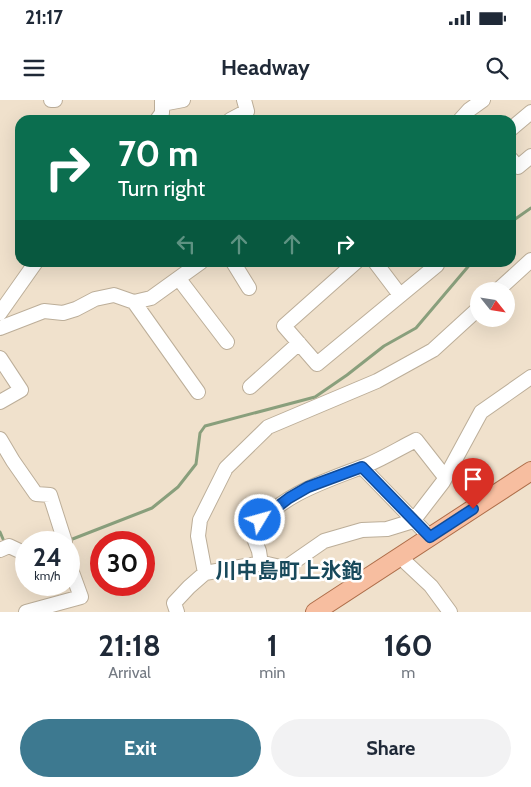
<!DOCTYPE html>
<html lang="en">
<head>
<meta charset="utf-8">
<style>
  body { margin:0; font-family:Cabin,"Noto Sans JP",sans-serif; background:#f2f2f3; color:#1f2937; height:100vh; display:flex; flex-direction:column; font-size:19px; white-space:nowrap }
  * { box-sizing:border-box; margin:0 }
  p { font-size:16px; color:#747a83 }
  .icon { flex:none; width:28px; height:28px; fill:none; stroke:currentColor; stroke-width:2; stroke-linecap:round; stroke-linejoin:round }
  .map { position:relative; height:512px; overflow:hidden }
  .drawer { display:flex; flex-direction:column; background:#fff; flex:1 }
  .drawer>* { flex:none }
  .guide { position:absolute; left:15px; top:15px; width:501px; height:152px; border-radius:15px; box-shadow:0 5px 20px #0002; background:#0b6e4f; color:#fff; overflow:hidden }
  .needle { width:32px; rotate:120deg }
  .controls { position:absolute; left:470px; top:182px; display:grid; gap:10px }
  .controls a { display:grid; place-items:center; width:45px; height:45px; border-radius:50%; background:#fff; box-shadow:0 5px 20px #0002; font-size:25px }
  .speed { position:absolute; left:15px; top:431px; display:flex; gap:10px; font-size:25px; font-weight:700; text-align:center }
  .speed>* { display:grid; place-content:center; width:65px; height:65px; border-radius:50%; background:#fff; box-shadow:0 5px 20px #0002; line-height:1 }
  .speed small { font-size:12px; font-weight:400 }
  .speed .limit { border:8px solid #d22; background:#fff; color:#111 }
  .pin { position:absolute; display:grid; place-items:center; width:42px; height:42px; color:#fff; margin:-51px -21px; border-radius:50% 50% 50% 0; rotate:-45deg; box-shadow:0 0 5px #0007 }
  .pin .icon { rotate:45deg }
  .me { position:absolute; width:55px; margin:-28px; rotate:53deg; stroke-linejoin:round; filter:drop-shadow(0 0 4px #0008) }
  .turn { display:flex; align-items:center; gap:18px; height:105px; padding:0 20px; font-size:22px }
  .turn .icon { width:65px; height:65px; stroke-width:2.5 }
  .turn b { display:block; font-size:35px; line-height:42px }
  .lanes { display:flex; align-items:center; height:48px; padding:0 20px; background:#0003; justify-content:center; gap:25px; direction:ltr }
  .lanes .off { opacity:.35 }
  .eta { display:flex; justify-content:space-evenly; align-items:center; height:85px; text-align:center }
  .eta b { font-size:30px; font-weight:700; line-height:35px }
  .cta { display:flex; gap:10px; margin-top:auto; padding:10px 20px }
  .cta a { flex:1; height:58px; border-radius:30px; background:#3d7990; color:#fff; font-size:20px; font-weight:700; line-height:58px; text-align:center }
  .cta a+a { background:#f2f2f3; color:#1f2937 }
  .status { display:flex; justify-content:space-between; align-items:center; height:35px; padding:0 25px; background:#fff; direction:ltr }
  .status svg { height:14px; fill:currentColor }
  header { display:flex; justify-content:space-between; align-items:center; height:65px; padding:0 20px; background:#fff; font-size:22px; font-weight:700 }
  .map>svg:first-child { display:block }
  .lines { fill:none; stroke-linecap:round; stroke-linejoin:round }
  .stream { stroke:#899f7c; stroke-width:3 }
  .minor-casing { stroke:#bcae99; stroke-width:16 }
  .major-casing { stroke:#ae6e4a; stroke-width:20 }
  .minor { stroke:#fff; stroke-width:14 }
  .major { stroke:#f7bea0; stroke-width:18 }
  .route-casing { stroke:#114b97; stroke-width:12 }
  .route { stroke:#1a73e8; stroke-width:9 }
  .labels { text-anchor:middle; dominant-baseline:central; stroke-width:5; stroke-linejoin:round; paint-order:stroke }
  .quarter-label { font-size:21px; font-weight:bold; fill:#18495b; stroke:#fff }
</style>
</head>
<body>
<div class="status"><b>21:17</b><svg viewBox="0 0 49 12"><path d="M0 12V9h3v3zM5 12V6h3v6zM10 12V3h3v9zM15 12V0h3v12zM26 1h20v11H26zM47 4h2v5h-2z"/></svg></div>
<header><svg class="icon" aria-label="menu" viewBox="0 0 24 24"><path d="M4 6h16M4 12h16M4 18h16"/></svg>Headway<svg class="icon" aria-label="search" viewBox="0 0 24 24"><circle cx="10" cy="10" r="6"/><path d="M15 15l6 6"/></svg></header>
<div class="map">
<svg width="531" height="512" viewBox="0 0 531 512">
  <rect width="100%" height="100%" fill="#f0e1cc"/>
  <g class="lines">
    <!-- stream -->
    <path class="stream" d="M511 122 531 108
      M0 432 3 439
      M70 440 152 408 178 387 196 364 200 333 205 326 315 297 347 275 384 246 416 228 472 162"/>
    <defs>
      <path id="minor" d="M51 0H55
        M162 4 183 0
        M157 20 162 13V0
        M230 20 247 11 244 0
        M460 20 469 10 483 0
        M511 29 531 12
        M511 59 518 67 531 56
        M233 162 249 188
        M356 162 284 226 317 264 437 165 435 162
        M375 162 400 195
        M179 179 227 242
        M497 191 531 160
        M134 202 198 292
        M0 213 36 162
        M0 228 44 211 63 213 76 209 95 199 114 195 134 202 151 198 201 162
        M0 258 21 290 0 302
        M250 287 299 243
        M0 339 13 361 36 394 50 395 65 442
        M362 367 430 437
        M0 450 9 446 26 454
        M400 457 431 486 450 512
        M261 464 259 451 251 431C284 393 323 382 367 365 384 358 400 348 416 340L445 377
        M205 473 263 463 285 468 324 441 362 430 387 429 413 421 443 382 481 312 531 277
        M26 512 81 497 69 464
        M177 512 174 503 189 487 205 473 198 436 200 420 226 368 268 327 377 281 433 250 479 208"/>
      <path id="major" d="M315 512 531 371"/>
    </defs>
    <!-- minor casing -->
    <use href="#minor" class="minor-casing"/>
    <!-- major casing -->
    <use href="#major" class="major-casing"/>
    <!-- minor -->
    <use href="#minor" class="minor"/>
    <!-- major -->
    <use href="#major" class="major"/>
  </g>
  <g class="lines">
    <defs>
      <path id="route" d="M260 420 289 398 308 387 362 367 430 437 473 409"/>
    </defs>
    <!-- route casing -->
    <use href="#route" class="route-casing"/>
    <!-- route -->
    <use href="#route" class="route"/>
  </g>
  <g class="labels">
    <!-- quarter labels -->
    <g class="quarter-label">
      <text x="289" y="470">川中島町上氷鉋</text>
    </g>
  </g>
</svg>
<div class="controls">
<a><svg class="needle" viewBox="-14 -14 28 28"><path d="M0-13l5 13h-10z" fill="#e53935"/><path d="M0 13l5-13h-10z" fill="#747a83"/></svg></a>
</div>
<div class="speed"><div>24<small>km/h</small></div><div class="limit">30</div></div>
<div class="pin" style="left:473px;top:409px;background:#d93025"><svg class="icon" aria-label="arrive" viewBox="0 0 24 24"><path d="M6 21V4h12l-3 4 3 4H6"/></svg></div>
<svg class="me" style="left:260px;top:420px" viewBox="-20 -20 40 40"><circle r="17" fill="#1a73e8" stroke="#fff" stroke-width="3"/><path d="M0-11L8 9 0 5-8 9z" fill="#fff"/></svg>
<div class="guide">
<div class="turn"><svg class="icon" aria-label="right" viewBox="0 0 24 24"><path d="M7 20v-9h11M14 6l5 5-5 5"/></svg><div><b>70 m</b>Turn right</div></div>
<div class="lanes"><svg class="icon off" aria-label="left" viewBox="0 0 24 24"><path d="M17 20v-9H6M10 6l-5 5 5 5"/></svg><svg class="icon off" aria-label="ahead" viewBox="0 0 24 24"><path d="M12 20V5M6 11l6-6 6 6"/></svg><svg class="icon off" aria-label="ahead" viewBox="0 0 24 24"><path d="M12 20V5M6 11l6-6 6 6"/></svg><svg class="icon" aria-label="right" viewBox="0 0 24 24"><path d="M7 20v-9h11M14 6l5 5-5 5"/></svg></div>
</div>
</div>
<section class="drawer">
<div class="eta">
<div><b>21:18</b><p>Arrival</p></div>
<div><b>1</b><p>min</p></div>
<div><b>160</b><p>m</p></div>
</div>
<div class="cta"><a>Exit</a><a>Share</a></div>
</section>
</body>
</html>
